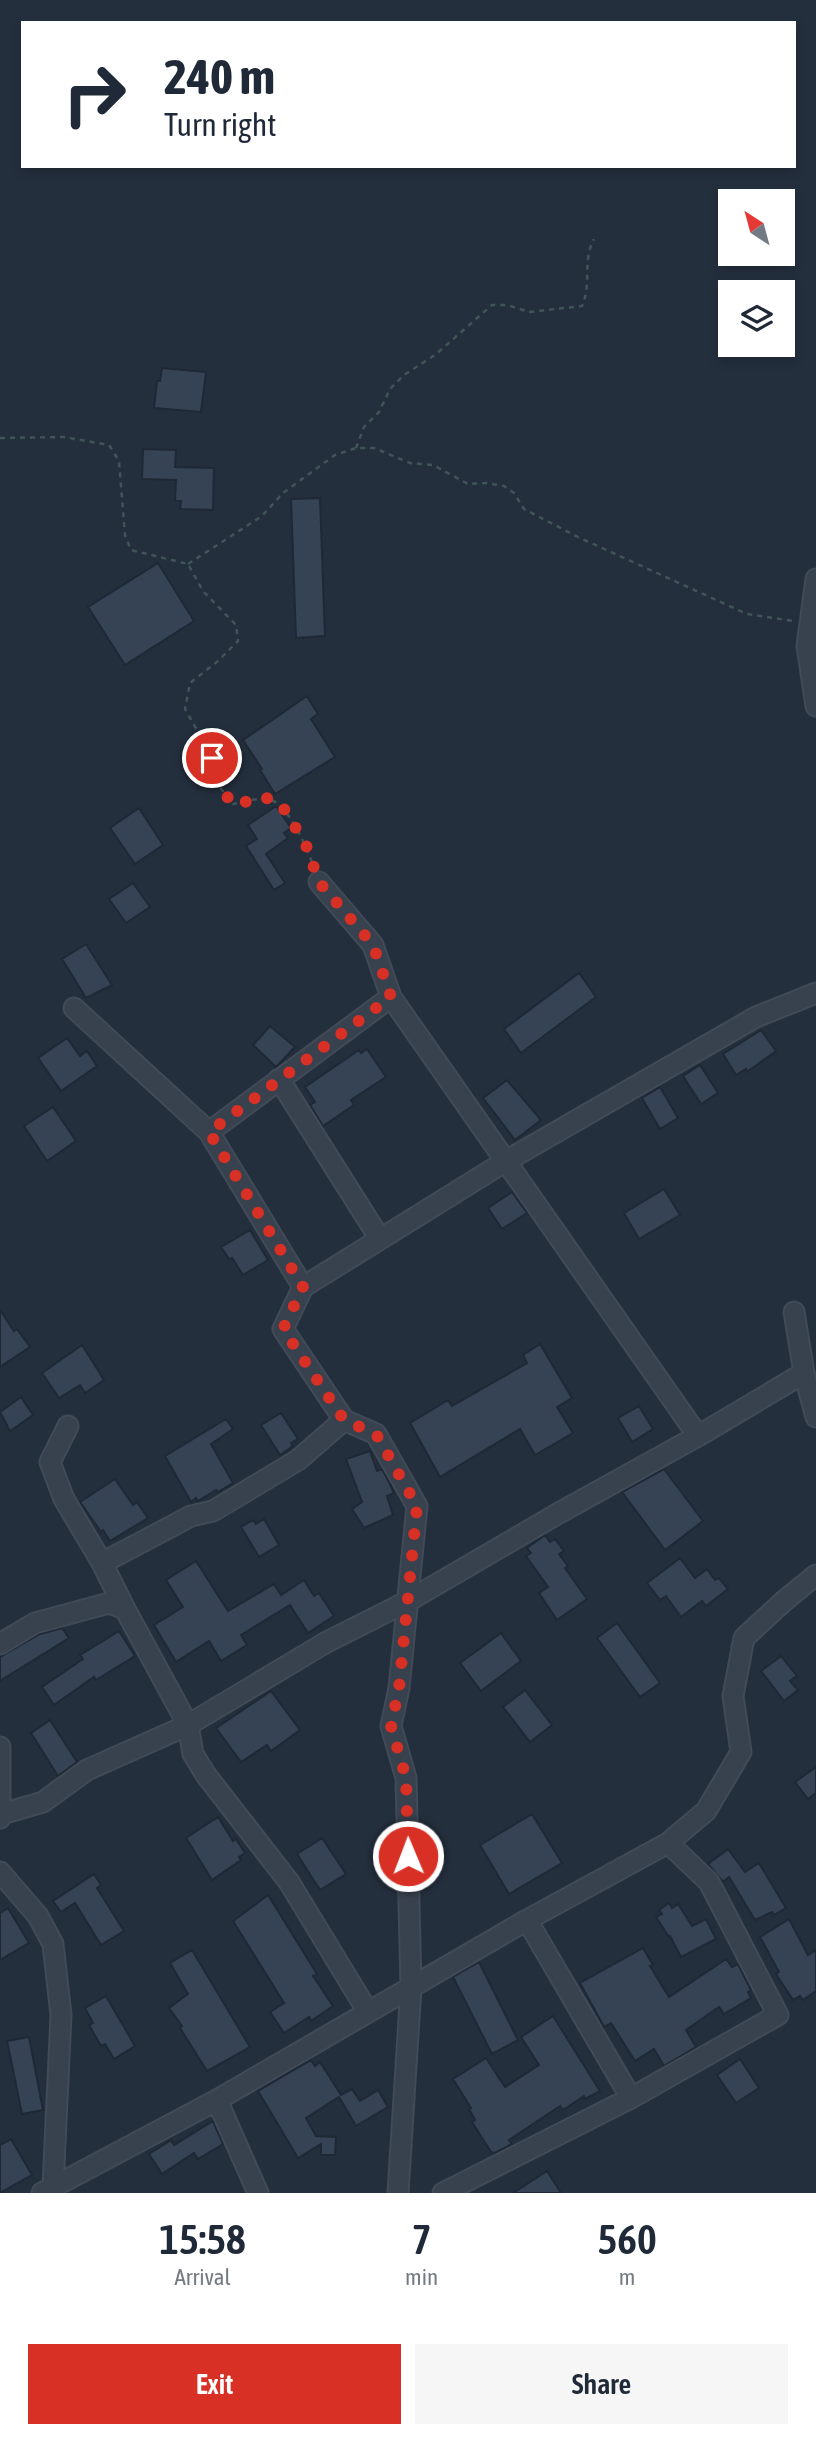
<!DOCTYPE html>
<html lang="en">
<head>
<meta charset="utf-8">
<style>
  body { margin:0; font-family:"Asap Condensed",sans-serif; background:#f6f6f7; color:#1f2937; height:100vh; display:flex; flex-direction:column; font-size:26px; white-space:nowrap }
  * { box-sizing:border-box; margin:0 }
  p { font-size:23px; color:#747a83 }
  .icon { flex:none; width:38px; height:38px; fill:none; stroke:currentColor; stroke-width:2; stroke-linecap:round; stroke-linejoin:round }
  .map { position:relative; height:2193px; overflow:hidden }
  .panel { display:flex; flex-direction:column; background:#fff; flex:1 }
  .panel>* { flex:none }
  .hud { position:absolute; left:21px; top:21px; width:775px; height:147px; border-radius:0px; box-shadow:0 4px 10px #0003; background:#fff; color:#1f2937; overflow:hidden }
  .needle { width:46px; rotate:324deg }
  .tools { position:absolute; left:718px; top:189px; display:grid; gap:14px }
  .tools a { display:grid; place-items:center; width:77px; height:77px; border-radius:0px; background:#fff; box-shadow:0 4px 10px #0003; font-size:35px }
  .pin { position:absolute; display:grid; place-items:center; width:60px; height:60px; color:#fff; margin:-30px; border:4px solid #fff; border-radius:50%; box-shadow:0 2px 7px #0007 }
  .me { position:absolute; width:77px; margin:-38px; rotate:359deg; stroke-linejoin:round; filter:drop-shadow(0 0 5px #0008) }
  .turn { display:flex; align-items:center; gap:24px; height:147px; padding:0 28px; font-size:32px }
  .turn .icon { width:91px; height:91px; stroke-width:2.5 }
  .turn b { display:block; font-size:49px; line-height:60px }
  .eta { display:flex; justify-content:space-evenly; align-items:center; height:119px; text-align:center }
  .eta b { font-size:42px; font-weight:600; line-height:49px }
  .action { display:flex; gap:14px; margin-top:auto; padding:14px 28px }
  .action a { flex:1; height:80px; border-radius:0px; background:#d93025; color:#fff; font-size:28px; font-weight:600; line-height:80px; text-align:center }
  .action a+a { background:#f6f6f7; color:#1f2937 }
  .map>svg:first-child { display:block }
  .building { fill:#364354; stroke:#1f2835; stroke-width:2 }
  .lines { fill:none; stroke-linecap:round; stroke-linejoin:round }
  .street-casing { stroke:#414a57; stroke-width:23 }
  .path { stroke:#3f5557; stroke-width:2.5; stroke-dasharray:5 5; stroke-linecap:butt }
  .street { stroke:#38414e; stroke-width:19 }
  .route { stroke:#d93025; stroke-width:12; stroke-dasharray:0 21.6 }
</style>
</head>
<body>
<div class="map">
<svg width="816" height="2193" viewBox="0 0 816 2193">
  <rect width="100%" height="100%" fill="#242f3e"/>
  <!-- building -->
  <path class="building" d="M162 368 206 372 201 412 154 408 157 381H160Z
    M143 449 176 450 175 467 214 468 213 510 180 509 181 501H175L176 480 142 479Z
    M320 498 325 636 296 638 291 499Z
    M158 563 194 621 125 665 88 607Z
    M307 696 318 714 311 719 335 757 275 794 260 770 262 769 243 740Z
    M276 806 291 828 284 833 288 838 266 854 285 883 274 890 246 846 257 839 248 825Z
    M139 808 163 845 135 864 110 828Z
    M133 883 150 907 126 923 109 899Z
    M86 944 112 985 86 998 62 959Z
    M579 973 596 997 521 1053 504 1029Z
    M270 1026 295 1047 276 1067 253 1045Z
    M761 1030 776 1051 747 1072 746 1069 736 1075 723 1054Z
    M67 1038 80 1056 87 1051 97 1066 61 1091 38 1058Z
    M367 1049 386 1077 351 1100 354 1105 323 1126 310 1105 315 1102 305 1087 359 1050 361 1053Z
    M700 1065 718 1093 701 1104 683 1076Z
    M507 1080 541 1120 515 1140 483 1098Z
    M660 1087 678 1118 660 1129 642 1098Z
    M53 1107 76 1141 47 1161 24 1126Z
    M664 1189 680 1215 639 1239 624 1213Z
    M512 1192 527 1213 502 1229 488 1208Z
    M250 1230 268 1260 243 1275 232 1258 229 1259 221 1247Z
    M0 1310 14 1331 17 1329 30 1347 0 1367Z
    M540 1344 572 1398 557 1407 573 1433 535 1455 520 1429 440 1477 410 1423 448 1400 452 1406 527 1363 523 1355Z
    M82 1345 104 1380 85 1393 80 1385 59 1398 42 1373Z
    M21 1397 33 1415 10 1431 0 1412Z
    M639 1406 653 1429 632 1442 618 1418Z
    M281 1413 298 1439 291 1443 293 1446 280 1455 261 1425Z
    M226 1419 233 1429 211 1444 233 1483 218 1492 216 1490 198 1501 196 1498 191 1502 165 1456Z
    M370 1451 377 1471 382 1469 390 1484 394 1493 387 1496 393 1515 364 1528 352 1509 362 1502 346 1459Z
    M664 1469 703 1521 665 1550 622 1492Z
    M115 1479 133 1505 137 1502 148 1518 110 1541 103 1530 101 1532 80 1502Z
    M264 1519 279 1545 259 1557 241 1527 253 1520 256 1524Z
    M545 1535 550 1542 555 1539 564 1551 559 1554 568 1566 565 1568 587 1599 557 1620 539 1593 548 1587 526 1556 531 1553 527 1548Z
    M680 1558 695 1578 707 1569 715 1580 719 1578 728 1589 706 1606 702 1601 681 1617 666 1596 660 1600 647 1583Z
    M196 1561 228 1611 274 1584 281 1595 304 1580 314 1596 319 1593 334 1616 308 1633 290 1605 241 1635 247 1645 221 1661 209 1641 176 1662 154 1625 183 1607 166 1580Z
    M617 1623 660 1683 640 1697 597 1638Z
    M62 1628 69 1638 0 1681V1657L40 1634Z
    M119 1631 135 1656 96 1680 94 1677 54 1705 42 1687 83 1659 80 1655Z
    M501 1633 521 1661 481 1691 460 1663Z
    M781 1656 797 1676 790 1681 798 1690 784 1701 761 1671Z
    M525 1690 552 1725 530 1742 503 1707Z
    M271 1691 300 1730 271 1751 267 1745 241 1762 216 1728Z
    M50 1720 77 1762 58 1776 31 1733Z
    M816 1767V1793L808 1799 795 1782Z
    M532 1814 562 1863 509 1894 480 1845Z
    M218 1817 233 1841 236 1839 245 1853 239 1857 241 1860 212 1880 186 1838Z
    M322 1838 346 1874 320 1890 297 1854Z
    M728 1849 745 1872 759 1863 786 1908 774 1915 772 1912 755 1920 729 1877 723 1882 708 1864Z
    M94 1874 101 1885 97 1888 124 1931 101 1945 75 1903 61 1912 53 1901Z
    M268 1895 317 1974 313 1976 333 2006 311 2021 309 2017 284 2033 270 2012 284 2003 233 1921Z
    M669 1903 672 1908 678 1904 692 1926 706 1919 716 1939 681 1957 670 1936 669 1937 656 1917 662 1914 659 1910Z
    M8 1908 29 1943 0 1960V1913Z
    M789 1919 808 1955 816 1950V1991L803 2000 800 1996 793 2000 776 1974 779 1972 760 1937Z
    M643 1948 653 1965 650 1966 669 1997 726 1959 732 1967 738 1964 751 1990 748 1992 751 1998 736 2007 724 2014 719 2007 686 2030 696 2047 664 2066 654 2049 635 2061 611 2023 604 2027 580 1983Z
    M192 1950 250 2047 207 2071 180 2028 182 2026 169 2008 188 1994 170 1963Z
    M479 1962 518 2040 492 2054 453 1977Z
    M106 1996 135 2046 114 2059 105 2044 101 2046 89 2025 93 2023 85 2008Z
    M553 2016 600 2091 585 2099 584 2096 563 2110 560 2106 509 2140 512 2144 495 2153 491 2152 472 2122 475 2120 469 2109 471 2108 453 2079 486 2058 505 2087 539 2065 521 2037Z
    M29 2037 43 2110 22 2114 7 2041Z
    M740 2059 759 2088 736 2103 717 2075Z
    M311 2060 315 2066 320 2062 341 2095 352 2089 360 2101 378 2090 388 2107 356 2126 339 2097 306 2118 316 2136 336 2137 335 2155H321V2144L298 2158 258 2091Z
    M213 2121 223 2144 198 2159 194 2153 162 2174 149 2154 171 2140 174 2145Z
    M11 2139 32 2175 0 2193V2145Z
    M547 2171 561 2193H513Z"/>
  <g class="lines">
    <defs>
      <path id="street" d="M816 579 807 646 816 706
        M319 882 373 945 391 997 698 1436
        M74 1008 209 1132 303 1287
        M279 1079 380 1239
        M209 1132 391 997
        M794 1312 804 1373 816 1417
        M68 1426 50 1462 64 1499 102 1563
        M125 1609 102 1563 191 1516 213 1511 298 1460 344 1420
        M0 1644 35 1623 109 1603 125 1609 188 1725 193 1754 206 1775 289 1882 368 2012
        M0 1747V1818
        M2 1814 43 1802 87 1770 188 1725 325 1643 408 1601 559 1513 698 1436 804 1373
        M0 1872 38 1916 53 1944 61 2015 53 2187
        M527 1920 631 2098
        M217 2100 258 2193
        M42 2193 217 2100 527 1920 668 1843 706 1811 741 1752 733 1696 744 1638 784 1601 816 1575
        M398 2193 411 1987 406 1778 391 1726 399 1688 417 1506 376 1434 344 1420 283 1329 303 1287 506 1161 756 1017 816 993
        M443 2193 631 2098 778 2015 709 1882 668 1843"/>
    </defs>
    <!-- street casing -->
    <use href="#street" class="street-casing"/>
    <!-- path -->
    <path class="path" d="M0 438 64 437 109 445 119 461 125 535 131 550 188 564 203 591 236 625 238 641 218 661 190 683 185 709 213 758 218 785 233 804C243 802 255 798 266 799 287 799 308 850 314 868
      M356 448 364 427 379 412 390 389 404 375 435 355 492 305H507L529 312 582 306C592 284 582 261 594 239
      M188 564 262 516 283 493 335 455 356 448H374L410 463 433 465 468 484 487 483 504 486 514 493 524 509 578 537 747 614 793 621"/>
    <!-- street -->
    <use href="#street" class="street"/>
  </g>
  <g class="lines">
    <!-- route -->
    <path class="route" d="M212 758 218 785 233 804 268 798 281 804 306 845 319 882 373 945 391 997 209 1132 303 1287 283 1329 344 1420 376 1434 417 1506 399 1688 391 1726 406 1778 408 1856"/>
  </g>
</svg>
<div class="tools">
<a><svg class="needle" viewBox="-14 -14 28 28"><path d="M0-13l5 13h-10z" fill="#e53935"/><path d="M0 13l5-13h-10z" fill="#747a83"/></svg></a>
<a><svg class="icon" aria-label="layers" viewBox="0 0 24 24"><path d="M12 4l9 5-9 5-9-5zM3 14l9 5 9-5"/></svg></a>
</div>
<div class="pin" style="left:212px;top:758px;background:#d93025"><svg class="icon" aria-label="arrive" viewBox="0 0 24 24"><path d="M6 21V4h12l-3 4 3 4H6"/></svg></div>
<svg class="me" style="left:408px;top:1856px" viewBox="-20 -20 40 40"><circle r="17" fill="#d93025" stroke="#fff" stroke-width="3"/><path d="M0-11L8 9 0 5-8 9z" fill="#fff"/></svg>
<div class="hud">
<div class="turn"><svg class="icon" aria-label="right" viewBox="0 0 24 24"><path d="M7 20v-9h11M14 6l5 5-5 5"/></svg><div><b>240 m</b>Turn right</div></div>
</div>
</div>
<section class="panel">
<div class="eta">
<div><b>15:58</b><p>Arrival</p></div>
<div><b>7</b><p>min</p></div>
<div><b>560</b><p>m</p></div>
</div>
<div class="action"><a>Exit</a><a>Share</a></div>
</section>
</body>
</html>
